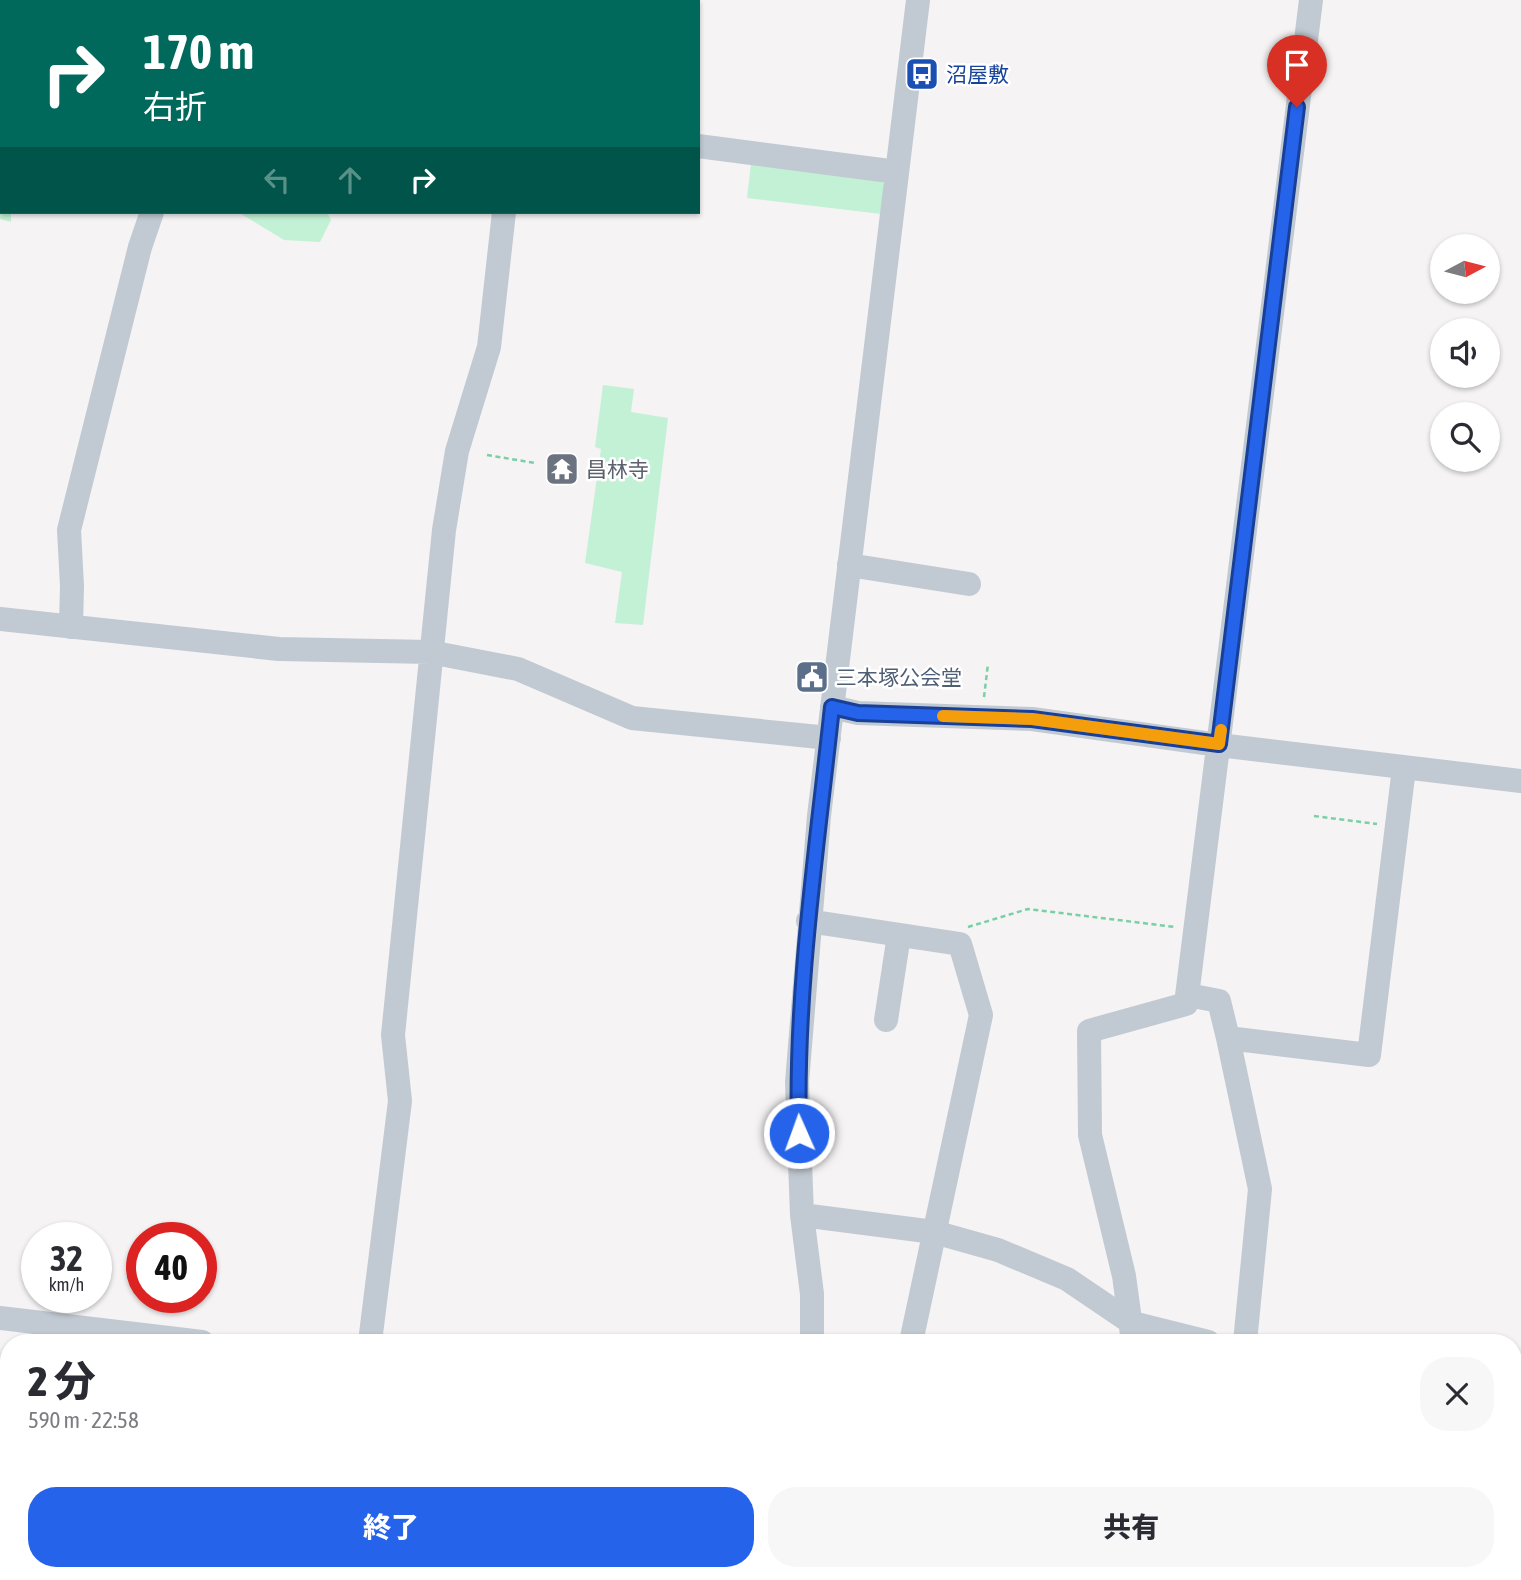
<!DOCTYPE html>
<html lang="ja">
<head>
<meta charset="utf-8">
<style>
  body { margin:0; font-family:"Asap Condensed","Noto Sans JP",sans-serif; background:#f7f7f7; color:#2b2b33; height:100vh; display:flex; flex-direction:column; font-size:26px; white-space:nowrap }
  * { box-sizing:border-box; margin:0 }
  p { font-size:23px; color:#7c7c81 }
  .icon { flex:none; width:38px; height:38px; fill:none; stroke:currentColor; stroke-width:2; stroke-linecap:round; stroke-linejoin:round }
  .map { position:relative; flex:1; overflow:hidden }
  .drawer { position:absolute; left:0px; top:1334px; width:1522px; height:247px; display:flex; flex-direction:column; background:#fff; border-radius:28px 28px 0 0; box-shadow:0 2px 5px #0004 }
  .drawer>* { flex:none }
  .guide { position:absolute; left:0px; top:0px; width:700px; height:214px; box-shadow:0 2px 5px #0004; background:#00695c; color:#fff; overflow:hidden }
  .needle { width:46px; rotate:83deg }
  .fabs { position:absolute; left:1430px; top:234px; display:grid; gap:14px }
  .fabs a { display:grid; place-items:center; width:70px; height:70px; border-radius:50%; background:#fff; box-shadow:0 2px 5px #0004; font-size:35px }
  .speed { position:absolute; left:21px; top:1222px; display:flex; gap:14px; font-size:35px; font-weight:700; text-align:center }
  .speed>* { display:grid; place-content:center; width:91px; height:91px; border-radius:50%; background:#fff; box-shadow:0 2px 5px #0004; line-height:1 }
  .speed small { font-size:18px; font-weight:400 }
  .speed .limit { border:10px solid #d22; background:#fff; color:#111 }
  .pin { position:absolute; display:grid; place-items:center; width:60px; height:60px; color:#fff; margin:-72px -30px; border-radius:50% 50% 50% 0; rotate:-45deg; box-shadow:0 0 7px #0007 }
  .pin .icon { rotate:45deg }
  .me { position:absolute; width:77px; margin:-38px; rotate:358deg; stroke-linejoin:round; filter:drop-shadow(0 0 5px #0008) }
  .turn { display:flex; align-items:center; gap:24px; height:147px; padding:0 28px; font-size:32px }
  .turn .icon { width:91px; height:91px; stroke-width:2.5 }
  .turn b { display:block; font-size:49px; line-height:60px }
  .lanes { display:flex; align-items:center; height:66px; padding:0 28px; background:#0003; justify-content:center; gap:35px; direction:ltr }
  .lanes .off { opacity:.35 }
  .round { display:grid; place-items:center; flex:none; width:74px; height:74px; border-radius:28px; background:#f7f7f7 }
  .head { display:flex; align-items:center; justify-content:space-between; height:119px; padding:0 28px }
  h1 { font-size:42px; font-weight:800; line-height:52px }
  .primary-button { display:flex; gap:14px; margin-top:auto; padding:14px 28px }
  .primary-button a { flex:1; height:80px; border-radius:28px; background:#2563eb; color:#fff; font-size:28px; font-weight:800; line-height:80px; text-align:center }
  .primary-button a+a { background:#f7f7f7; color:#2b2b33 }
  .map>svg:first-child { display:block }
  .green { fill:#c3f1d5 }
  .lines { fill:none; stroke-linecap:round; stroke-linejoin:round }
  .path { stroke:#7ad0a6; stroke-width:2.5; stroke-dasharray:5 3.5; stroke-linecap:butt }
  .minor { stroke:#c1cad2; stroke-width:24 }
  .route-casing { stroke:#184099; stroke-width:18 }
  .route { stroke:#2563eb; stroke-width:12 }
  .slow { stroke:#f59e0b; stroke-width:12 }
  .labels { text-anchor:middle; dominant-baseline:central; stroke-width:5; stroke-linejoin:round; paint-order:stroke }
  .transit-label { font-size:21px; fill:#164399; stroke:#fff; text-anchor:start }
  .worship-label { font-size:21px; fill:#5b616d; stroke:#fff; text-anchor:start }
  .service-label { font-size:21px; fill:#4e5e75; stroke:#fff; text-anchor:start }
</style>
</head>
<body>
<div class="map">
<svg width="1521" height="1580" viewBox="0 0 1521 1580">
  <rect width="100%" height="100%" fill="#f5f3f3"/>
  <!-- green -->
  <path class="green" d="M0 69 2 212H11V222L0 219Z
    M751 164 880 179 884 184 881 214 747 198Z
    M238 212H327L331 220 320 242 284 240Z
    M603 385 634 389 631 412 668 418 643 625 615 623 622 572 585 563 601 449 595 447Z"/>
  <g class="lines">
    <!-- path -->
    <path class="path" d="M487 455 535 463
      M984 697 988 664
      M1314 816 1377 824
      M968 927 1028 909 1175 927"/>
    <!-- minor -->
    <path class="minor" d="M918 0 819 816 797 1082 802 1215 934 1232 998 1250 1067 1279 1132 1323 1208 1342
      M231 2 232 0
      M529 2V0
      M0 61H2
      M698 146 897 172
      M849 565 969 584
      M0 619 279 649 430 652 518 669 632 718 829 738
      M71 627 72 586 69 530 140 247 152 212
      M832 707 858 713 1032 719 1219 745 1521 781
      M808 921 960 944 981 1015 911 1342
      M1188 995 1219 1001 1228 1038
      M886 1020 899 935
      M802 1215 812 1294V1342
      M0 1318 202 1342
      M370 1342 400 1101 393 1035 444 530 457 451 489 347 504 212
      M1133 1342 1124 1276 1090 1135 1089 1031 1186 1004 1311 0
      M1245 1342 1260 1189 1228 1038 1369 1055 1404 768
      M1514 1422 1521 1424
      M341 1580 342 1572
      M740 1580 741 1572
      M915 1580 916 1572
      M1115 1580 1116 1572"/>
  </g>
  <g class="lines">
    <defs>
      <path id="route" d="M799 1133C795 991 817 848 832 707L858 713 1032 719 1219 744 1297 107"/>
    </defs>
    <!-- route casing -->
    <use href="#route" class="route-casing"/>
    <!-- route -->
    <use href="#route" class="route"/>
    <!-- slow -->
    <path class="slow" d="M943 716 1032 719 1219 744 1221 730"/>
  </g>
  <!-- icons -->
  <defs>
    <symbol id="bus-square" viewBox="-11 -11 22 22"><rect x="-9" y="-9" width="18" height="18" rx="4" fill="#1a4fb4" stroke="#fff"/><path d="M-5-6H5V4H4V6H2V4H-2V6H-4V4H-5ZM-3.5-4V0h7V-4ZM-3.5 1.2v1.5H-2V1.2ZM2 1.2v1.5H3.5V1.2Z" fill="#fff"/></symbol>
    <symbol id="temple-square" viewBox="-11 -11 22 22"><rect x="-9" y="-9" width="18" height="18" rx="4" fill="#6b7280" stroke="#fff"/><path d="M0-6L5-2H3V0L6.5 2.5H4V6H1.5V3h-3V6H-4V2.5H-6.5L-3 0V-2H-5Z" fill="#fff"/></symbol>
    <symbol id="civic-square" viewBox="-11 -11 22 22"><rect x="-9" y="-9" width="18" height="18" rx="4" fill="#5c6f8a" stroke="#fff"/><path d="M-.6-6.5H3V-4.5H.6V-3L4-1V1h2V6H-6V1h2V-1L-.6-3ZM-1.2 2.5V6h2.4V2.5Z" fill="#fff"/></symbol>
  </defs>
  <g fill-rule="evenodd">
    <use href="#bus-square" x="903" y="55" width="38" height="38"/>
    <use href="#temple-square" x="543" y="450" width="38" height="38"/>
    <use href="#civic-square" x="793" y="658" width="38" height="38"/>
  </g>
  <g class="labels">
    <!-- transit labels -->
    <g class="transit-label">
      <text x="946" y="74">沼屋敷</text>
    </g>
    <!-- worship labels -->
    <g class="worship-label">
      <text x="586" y="469">昌林寺</text>
    </g>
    <!-- service labels -->
    <g class="service-label">
      <text x="836" y="677">三本塚公会堂</text>
    </g>
  </g>
</svg>
<div class="fabs">
<a><svg class="needle" viewBox="-14 -14 28 28"><path d="M0-13l5 13h-10z" fill="#e53935"/><path d="M0 13l5-13h-10z" fill="#7c7c81"/></svg></a>
<a><svg class="icon" aria-label="sound" viewBox="0 0 24 24"><path d="M4 9h4l5-4v14l-5-4H4zM17 9q2 3 0 6"/></svg></a>
<a><svg class="icon" aria-label="search" viewBox="0 0 24 24"><circle cx="10" cy="10" r="6"/><path d="M15 15l6 6"/></svg></a>
</div>
<div class="speed"><div>32<small>km/h</small></div><div class="limit">40</div></div>
<div class="pin" style="left:1297px;top:107px;background:#d93025"><svg class="icon" aria-label="arrive" viewBox="0 0 24 24"><path d="M6 21V4h12l-3 4 3 4H6"/></svg></div>
<svg class="me" style="left:799px;top:1133px" viewBox="-20 -20 40 40"><circle r="17" fill="#2563eb" stroke="#fff" stroke-width="3"/><path d="M0-11L8 9 0 5-8 9z" fill="#fff"/></svg>
<div class="guide">
<div class="turn"><svg class="icon" aria-label="right" viewBox="0 0 24 24"><path d="M7 20v-9h11M14 6l5 5-5 5"/></svg><div><b>170 m</b>右折</div></div>
<div class="lanes"><svg class="icon off" aria-label="left" viewBox="0 0 24 24"><path d="M17 20v-9H6M10 6l-5 5 5 5"/></svg><svg class="icon off" aria-label="ahead" viewBox="0 0 24 24"><path d="M12 20V5M6 11l6-6 6 6"/></svg><svg class="icon" aria-label="right" viewBox="0 0 24 24"><path d="M7 20v-9h11M14 6l5 5-5 5"/></svg></div>
</div>
<section class="drawer">
<div class="head"><div><h1>2 分</h1><p>590 m · 22:58</p></div><a class="round"><svg class="icon" aria-label="close" viewBox="0 0 24 24"><path d="M6 6l12 12M18 6L6 18"/></svg></a></div>
<div class="primary-button"><a>終了</a><a>共有</a></div>
</section>
</div>
</body>
</html>
